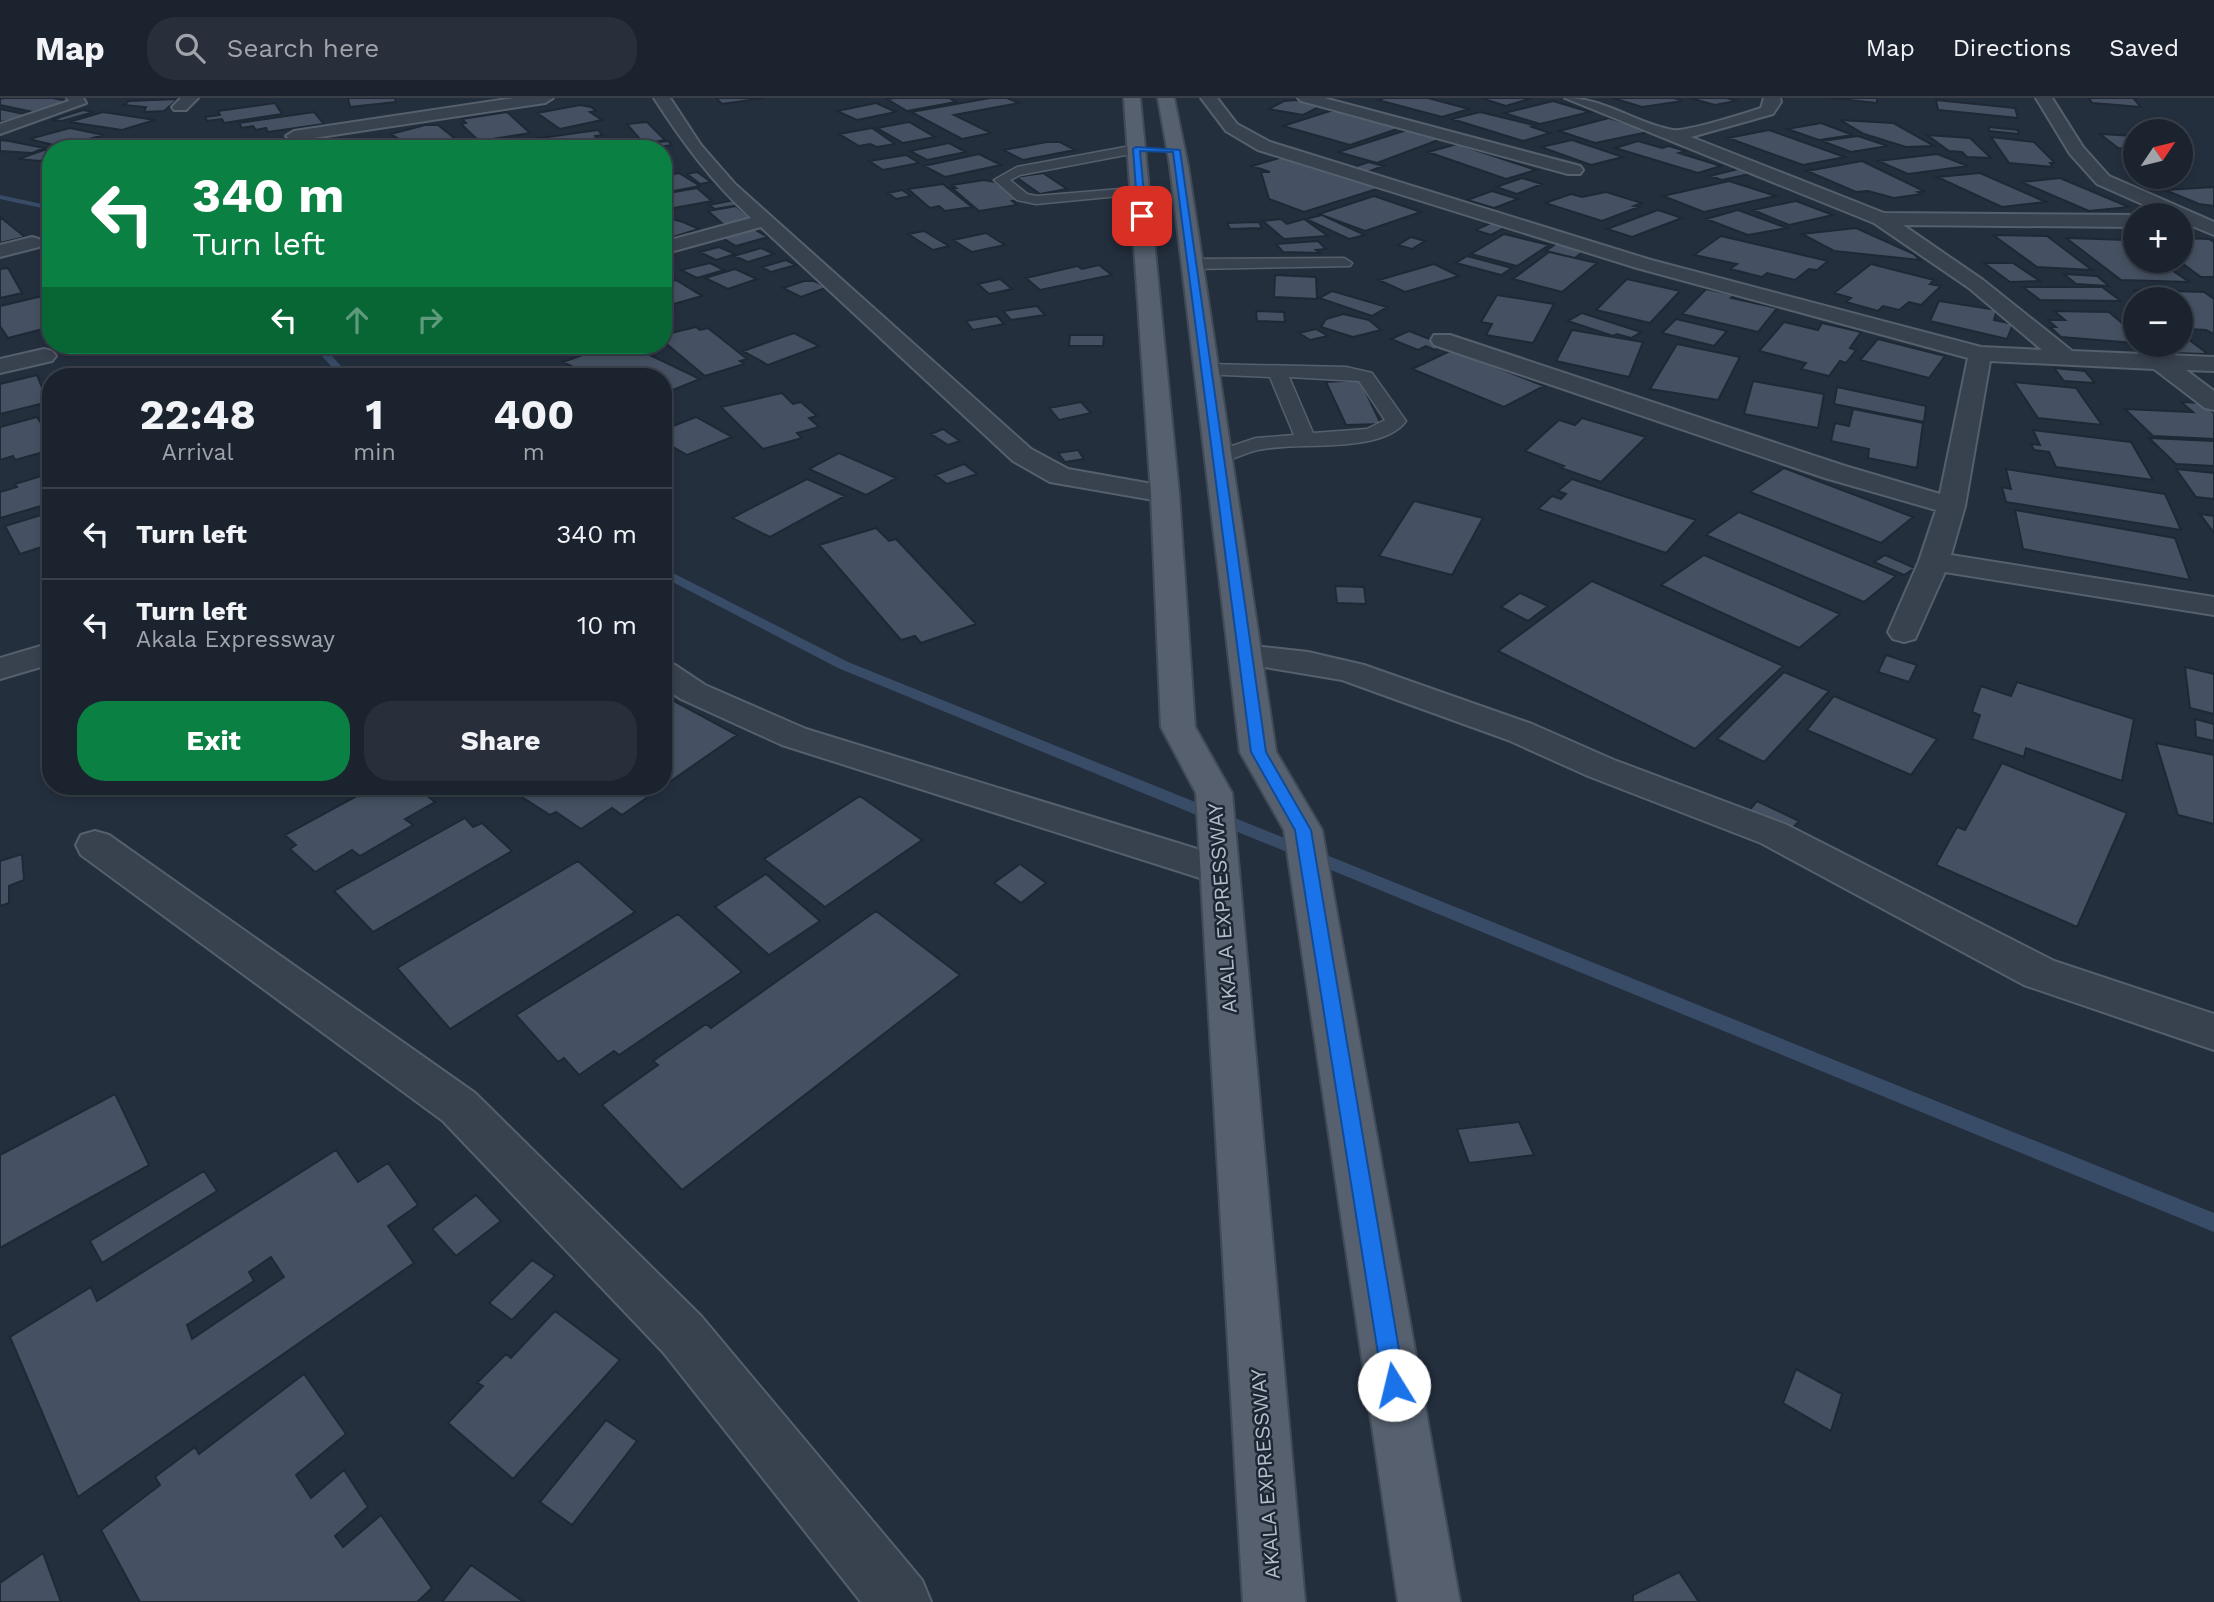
<!DOCTYPE html>
<html lang="en">
<head>
<meta charset="utf-8">
<style>
  body { margin:0; font-family:"Work Sans",sans-serif; background:#282f3a; color:#f1f3f6; height:100vh; display:flex; flex-direction:column; font-size:26px; white-space:nowrap }
  * { box-sizing:border-box; margin:0 }
  p { font-size:23px; color:#a0a4aa }
  .icon { flex:none; width:38px; height:38px; fill:none; stroke:currentColor; stroke-width:2; stroke-linecap:round; stroke-linejoin:round }
  .map { position:relative; flex:1; overflow:hidden }
  .details { position:absolute; left:42px; top:270px; width:630px; height:427px; display:flex; flex-direction:column; background:#1b232e; border-radius:28px; box-shadow:0 4px 10px #0003,0 0 0 2px #39404a }
  .details>* { flex:none }
  .hud { position:absolute; left:42px; top:42px; width:630px; height:214px; border-radius:28px; box-shadow:0 4px 10px #0003,0 0 0 2px #39404a; background:#0b8043; color:#fff; overflow:hidden }
  .needle { width:46px; rotate:55deg }
  .fabs { position:absolute; left:2123px; top:21px; display:grid; gap:14px }
  .fabs a { display:grid; place-items:center; width:70px; height:70px; border-radius:50%; background:#1b232e; box-shadow:0 4px 10px #0003,0 0 0 2px #39404a; font-size:35px }
  .pin { position:absolute; display:grid; place-items:center; width:60px; height:60px; color:#fff; margin:-30px; border-radius:14px; box-shadow:0 4px 10px #0006 }
  .me { position:absolute; width:77px; margin:-38px; rotate:351deg; stroke-linejoin:round; filter:drop-shadow(0 0 5px #0008) }
  .turn { display:flex; align-items:center; gap:24px; height:147px; padding:0 35px; font-size:32px }
  .turn .icon { width:91px; height:91px; stroke-width:2.5 }
  .turn b { display:block; font-size:49px; line-height:60px }
  .lanes { display:flex; align-items:center; height:66px; padding:0 35px; background:#0003; justify-content:center; gap:35px; direction:ltr }
  .lanes .off { opacity:.35 }
  .eta { display:flex; justify-content:space-evenly; align-items:center; height:119px; text-align:center }
  .eta b { font-size:42px; font-weight:700; line-height:49px }
  .button { display:flex; gap:14px; margin-top:auto; padding:14px 35px }
  .button a { flex:1; height:80px; border-radius:28px; background:#0b8043; color:#fff; font-size:28px; font-weight:700; line-height:80px; text-align:center }
  .button a+a { background:#282f3a; color:#f1f3f6 }
  ul { padding:0; list-style:none }
  li { display:flex; align-items:center; gap:21px; height:91px; padding:0 35px; border-top:2px solid #39404a }
  li div { flex:1 }
  li b { display:block; font-size:26px }
  li em { font-style:normal }
  header { display:flex; align-items:center; gap:42px; box-sizing:border-box; height:98px; padding:0 35px; background:#1b232e; border-bottom:2px solid #39404a }
  header strong { font-size:33px }
  nav { display:flex; gap:38px; margin-inline-start:auto; font-size:24px }
  .search { width:490px; height:63px; background:#282f3a; display:flex; align-items:center; gap:18px; box-sizing:border-box; padding:0 24px; border-radius:28px; color:#a0a4aa; font-size:26px }
  .map>svg:first-child { display:block }
  .lines { fill:none; stroke-linecap:round; stroke-linejoin:round }
  .stream { fill:#394c67; fill-rule:evenodd }
  .building { fill:#455162; stroke:#1f2835; stroke-width:2; fill-rule:evenodd }
  .service-casing { stroke:#565f6c; stroke-width:3 }
  .minor-casing { stroke:#565f6c; stroke-width:4 }
  .primary-casing { stroke:#414a57; stroke-width:4 }
  .service { fill:#38414e; fill-rule:evenodd }
  .minor { fill:#38414e; fill-rule:evenodd }
  .primary { fill:#56606e; fill-rule:evenodd }
  .route { fill:#1a73e8; stroke:#114b97; stroke-width:2 }
  .labels { text-anchor:middle; dominant-baseline:central; stroke-width:5; stroke-linejoin:round; paint-order:stroke }
  .street-label { font-size:21px; fill:#b4bcc9; stroke:#1d2633 }
</style>
</head>
<body>
<header>
<strong>Map</strong>
<div class="search"><svg class="icon" aria-label="search" viewBox="0 0 24 24"><circle cx="10" cy="10" r="6"/><path d="M15 15l6 6"/></svg>Search here</div>
<nav><a>Map</a><a>Directions</a><a>Saved</a></nav>
</header>
<div class="map">
<svg width="2214" height="1504" viewBox="0 0 2214 1504">
  <rect width="100%" height="100%" fill="#242f3e"/>
  <g class="lines">
    <!-- stream -->
    <path class="stream" d="M0 97 51 108V112L0 101Z
      M312 247H322L350 278H340Z
      M663 470 848 564 2214 1115V1134L838 570 663 479Z"/>
  </g>
  <!-- building -->
  <path class="building" d="M53 0 72 4 33 14 0 7V1L4 0Z
    M348 0H395L396 4 350 9Z
    M716 0H764L722 6Z
    M896 0H949L956 4 907 13 887 1Z
    M990 0H1007L1019 5 954 17 991 35 962 41 911 14Z
    M1384 0H1428L1469 11 1442 19 1378 2Z
    M1481 0H1532L1506 8Z
    M1613 0H1674L1683 3 1642 9Z
    M1690 0H1727L1736 3 1715 7Z
    M1830 0H1877V5Z
    M2089 0H2139L2134 1 2141 9 2092 5Z
    M178 1 164 13 144 14 146 9 124 7 129 3Z
    M1297 2 1323 7 1303 17 1269 11 1284 3Z
    M1936 2 2015 10 2018 20 1938 12Z
    M1553 3 1590 14 1540 26 1504 15Z
    M275 5 282 16 224 25 222 21 207 23 205 19 220 17 218 13Z
    M876 5 896 14 857 22 837 13Z
    M580 7 591 9 596 13 590 14 602 22 560 31 537 15Z
    M0 11 34 18 0 24Z
    M83 12 94 14 62 23 51 22Z
    M1352 12 1409 27 1350 47 1283 28 1330 13Z
    M103 14 155 22 122 32 69 24Z
    M314 14 324 26 268 34 266 30 256 32 253 28 242 30 239 25Z
    M507 14 530 35 479 43 461 26 466 25 462 21Z
    M1480 14 1537 28 1532 29 1550 35 1523 43 1452 21Z
    M1609 20 1653 33 1595 45 1559 33Z
    M1840 22 1893 25 1934 48 1906 49 1864 36Z
    M647 24 665 42 644 46 627 26Z
    M909 24 935 39 903 45 877 30Z
    M1821 25 1853 37 1819 42 1787 31Z
    M425 27H438L458 43 414 51 391 36Z
    M1416 29 1449 38 1377 65 1338 54Z
    M1989 29 2018 32 2019 36 1989 33Z
    M70 30 103 37 62 49 29 41Z
    M872 30 895 46 877 49 870 46 859 48 839 36Z
    M598 32 602 37 595 38 599 44 550 51H516L512 44Z
    M1769 32 1845 59 1803 67 1728 40Z
    M2100 36 2135 38V51L2118 50Z
    M1927 37 1970 40 1991 60 1967 59 1962 54 1949 53Z
    M1858 38 1888 48 1851 54 1822 43Z
    M1991 39 2034 44 2055 65H2050L2053 69 2009 65Z
    M393 41 403 51H381L375 45Z
    M635 41 642 50 569 51Z
    M0 42 9 43 44 50 32 55 0 53Z
    M1572 42 1623 59 1591 67 1541 49Z
    M668 43 672 47 647 51 643 46Z
    M1638 43 1662 50 1669 48 1686 53 1679 55 1721 68 1698 75 1615 50Z
    M496 44 503 51H457Z
    M1047 44H1060L1075 52 1023 62 1003 52Z
    M949 45 966 54 927 62 910 53Z
    M1457 46 1536 72 1506 81 1428 54Z
    M44 52H51V59L40 63 18 61Z
    M979 56 1001 67 945 79 924 68Z
    M1937 56 1968 68 1908 76 1878 63Z
    M906 57 919 65 883 72 869 63Z
    M1286 58 1380 90 1304 114 1269 101 1261 74H1270L1252 68Z
    M1862 63 1924 93 1918 94 1922 96 1894 100 1868 93 1856 94 1807 73Z
    M1369 64 1383 68 1365 75 1350 70Z
    M1738 71 1750 76 1722 82 1710 78Z
    M697 74 711 84 700 86 687 76Z
    M679 75 700 88 663 95V78Z
    M1043 75 1067 91 1040 96 1016 79Z
    M1980 75 2046 104 2002 109 1937 79Z
    M1522 80 1542 86 1517 96 1496 89Z
    M2060 80 2129 109 2089 113 2021 84Z
    M984 82 995 84 1019 102 1012 103 1017 107 979 113 952 90H956L952 87Z
    M1729 83 1776 98 1704 114 1663 98Z
    M943 86 972 109 945 113 939 108 930 110 908 91Z
    M2214 89V108L2199 106 2165 92Z
    M697 90 712 103 663 112V96Z
    M902 92 911 98 896 101 888 95Z
    M1492 93 1518 101 1494 110 1467 102Z
    M1606 94 1642 105 1634 108 1639 109 1602 123 1545 105 1571 96 1582 99Z
    M1374 98 1421 114 1365 133 1319 116Z
    M734 102 739 107 715 111 709 107Z
    M1796 103 1833 117 1789 127 1753 112Z
    M736 108 750 120 724 127 708 113Z
    M1658 112 1682 120 1632 139 1607 131Z
    M1738 112 1787 130 1748 137 1706 121Z
    M1322 117 1365 137 1349 141 1306 121Z
    M0 119 25 139 0 145Z
    M669 120 683 124 699 131 663 142V122Z
    M1281 121 1287 126 1304 121 1328 138 1284 141 1263 123Z
    M1259 124 1262 130 1230 131 1227 125Z
    M1493 124 1508 128 1491 137 1475 132Z
    M752 130 768 139 736 148 719 138Z
    M1856 130 1914 156 1920 162 1834 153 1802 136Z
    M924 133 949 148 933 152 908 136Z
    M986 135 1005 147 972 154 953 142Z
    M1504 136 1549 147 1517 168 1471 156Z
    M1993 137 2047 138 2092 172 2037 169Z
    M1721 138 1828 163 1817 172 1809 171 1795 182 1767 175 1762 179 1730 171 1737 166 1694 157Z
    M1411 139 1425 143 1412 151 1398 147Z
    M2066 140 2129 142 2135 146V163H2159L2189 184 2121 182Z
    M2180 140 2209 141 2214 144V179H2201L2179 163Z
    M1318 143 1326 151 1316 152 1320 155 1283 154 1276 146Z
    M1557 145 1586 151 1575 160 1546 153Z
    M719 149 735 156 716 162 700 154Z
    M761 150 774 156 748 164 734 158Z
    M1549 154 1597 165 1562 194 1513 181Z
    M1467 158 1512 170 1501 177 1456 165Z
    M786 162 796 167 771 174 762 169Z
    M710 165 724 172 697 180 681 172Z
    M1984 165H2013L2040 183 2010 184Z
    M1434 166 1459 178 1405 194 1379 182Z
    M1871 166 1934 182 1930 186 1941 188 1921 207 1909 204 1899 212 1883 208 1878 213 1846 204 1851 200 1834 195Z
    M1099 167 1112 177 1040 192 1026 180 1077 168 1082 171Z
    M8 170 22 195 0 200V171Z
    M735 171 757 181 728 191 705 180Z
    M2064 176 2097 178 2109 188 2076 186Z
    M1275 177 1316 179 1317 201 1274 199Z
    M1000 181 1012 191 989 196 978 186Z
    M1627 181 1680 193 1650 225 1596 212Z
    M676 182 702 198 663 209V186Z
    M804 183H814L828 189 801 199 783 190Z
    M2023 189H2102L2121 203 2040 202Z
    M1706 191 1734 197 1731 200 1777 210 1758 234 1682 216Z
    M2134 192 2204 194 2214 201V236L2206 232 2187 231 2180 227V201H2146Z
    M1332 193 1387 209 1372 218 1319 200Z
    M51 196V229L8 240 0 228V208Z
    M1497 197 1554 206 1533 245 1486 237 1492 226 1481 224Z
    M1939 203 1997 212 1994 222 2013 226 2007 241 1930 223Z
    M1037 208 1045 217 1011 222 1003 213Z
    M1256 213 1284 214 1285 224 1257 223Z
    M2054 213 2109 214 2135 236V245L2061 239 2050 229H2056L2048 222H2065Z
    M1582 215 1641 234 1631 240 1617 236 1613 238 1568 223Z
    M1343 216 1369 222 1381 232 1353 239 1321 229 1326 221Z
    M997 218 1004 226 973 232 966 223Z
    M1676 221 1727 233 1714 248 1662 235Z
    M1784 224 1818 232 1822 225 1861 234 1850 250 1856 252 1846 265 1840 263 1829 278 1801 271 1806 265 1759 253Z
    M696 229 700 232 708 230 747 261 740 263 744 266 705 278 663 243V237Z
    M1316 231 1328 238 1310 242 1299 235Z
    M1572 232 1643 244 1629 279 1556 263Z
    M1409 233 1445 247 1435 252 1426 248 1418 252 1391 241Z
    M794 235 819 248 768 267 743 253Z
    M2180 235 2208 256 2166 255 2155 247H2180Z
    M1070 237H1104L1103 248H1069Z
    M1878 241 1945 258 1929 280 1860 262Z
    M1677 246 1740 259 1718 302 1650 291Z
    M77 247H128L85 258Z
    M386 247H420L424 251 397 258Z
    M610 247H629L700 281 663 296V278H591L563 264Z
    M1452 252 1544 288 1504 309 1412 271Z
    M543 269 561 278H517Z
    M2054 270 2085 273 2095 285 2064 283Z
    M37 277 48 304 0 316V286Z
    M1360 282 1381 326 1346 327 1326 284Z
    M1753 283 1824 296 1818 330 1744 316Z
    M2014 284 2076 290 2102 327 2038 320Z
    M1837 289 1926 308 1924 324 1834 306Z
    M782 295 793 306 801 304 817 318 809 320 819 329 797 335 802 340 763 351 721 309Z
    M1081 304 1091 315 1059 322 1049 310Z
    M2181 304 2203 305 2214 315V341L2153 338 2125 311 2193 314Z
    M1853 311 1923 325 1917 370 1868 360 1869 351 1831 343 1835 325 1849 328Z
    M37 319 51 341V352L15 362 13 358 0 362V329Z
    M696 319 732 339 687 357 663 343V332Z
    M1582 320 1646 339 1601 384 1561 370 1564 368 1525 353 1559 322 1575 327Z
    M943 331 960 343 948 347 931 336Z
    M2033 332 2131 344 2153 382 2056 369 2049 354 2034 352 2031 346 2040 347Z
    M2149 340 2214 343V368L2176 366Z
    M1078 352 1084 361 1065 364 1058 355Z
    M839 355 896 380 866 397 809 371Z
    M964 366 977 376 947 386 935 377Z
    M1784 370 1913 419 1881 445 1750 394Z
    M2006 371 2165 396 2181 432 2006 404 2002 389 2011 391Z
    M2176 371 2214 375V401L2196 399Z
    M51 375V405L0 420V394L17 389 15 386Z
    M807 381 845 398 770 439 732 420Z
    M1572 381 1696 422 1666 455 1538 411 1552 398 1561 401 1566 396 1558 393Z
    M1414 403 1483 420 1452 477 1379 458Z
    M2015 412 2175 440 2190 482 2023 451Z
    M51 414V446L20 456 5 428Z
    M1739 414 1896 478 1864 504 1706 437Z
    M2200 416 2214 418V435Z
    M876 430 889 443 896 441 976 526 921 545 915 538 901 542 819 447Z
    M1704 457 1840 516 1799 550 1661 487Z
    M1885 457 1915 470 1904 477 1874 464Z
    M1592 483 1783 568 1695 651 1498 553Z
    M1335 488 1364 489 1366 506 1337 505Z
    M1520 495 1548 508 1528 523 1501 509Z
    M1886 557 1917 567 1909 584 1878 574Z
    M2185 569 2214 576V616L2190 610Z
    M1784 574 1829 593 1764 664 1717 641Z
    M2017 584 2134 621 2122 683 2026 650 2024 659 1972 641 1980 617 1972 614 1981 588 2011 598Z
    M663 597 737 637 622 717 612 710 581 731 556 714 550 717 514 694 524 688H663Z
    M1834 598 1937 641 1911 677 1807 632Z
    M2195 621 2214 626V643L2196 639Z
    M2156 645 2214 657V726L2178 717Z
    M2002 665 2127 715 2077 829 1936 767 1957 729 1965 732Z
    M297 688H325L305 697Z
    M375 688H415L435 704 405 721 413 727 360 758 352 752 315 774 290 751 296 747 285 737Z
    M860 698 922 742 825 809 764 761Z
    M1757 703 1799 723 1790 733 1749 713Z
    M465 720 473 729 482 725 512 753 373 834 334 793Z
    M22 756 24 782 9 788V805L0 808V763Z
    M578 763 635 814 450 931 397 870Z
    M1020 766 1046 785 1021 805 994 785Z
    M766 776 820 823 769 857 715 809Z
    M876 813 960 877 682 1092 602 1007 658 967 653 963 706 926 711 930Z
    M678 816 742 874 619 957 614 953 579 977 564 960 558 964 516 917Z
    M115 996 149 1067 0 1150V1057Z
    M1519 1024 1534 1057 1469 1065 1457 1031Z
    M336 1052 358 1084 388 1065 418 1107 388 1128 414 1165 78 1399 10 1239 91 1189 97 1203ZM271 1159 284 1179 192 1241 187 1227 254 1183 249 1174Z
    M204 1073 217 1093 102 1165 90 1143Z
    M476 1097 501 1123 456 1158 432 1131Z
    M532 1162 555 1178 512 1222 489 1205Z
    M555 1213 620 1262 513 1381 448 1325 483 1288 477 1285 506 1256 511 1260Z
    M1796 1271 1842 1296 1831 1333 1783 1305Z
    M304 1276 346 1336 296 1377 311 1400 344 1372 368 1409 335 1438 343 1449 381 1417 432 1490 417 1504H140L101 1432 160 1387 155 1379 195 1349 199 1356Z
    M606 1322 637 1343 572 1427 540 1404Z
    M43 1455 61 1504H0V1485Z
    M471 1467 524 1504H442Z
    M1679 1474 1699 1504H1633V1497Z"/>
  <g class="lines">
    <defs>
      <path id="service" d="M1136 47 1141 48V54L1020 77 1010 82 1027 96 1036 98 1145 89 1147 92 1140 96 1036 106 1017 102 994 82 1017 69Z
        M1344 160 1352 165 1350 168 1193 171 1185 166 1193 161Z
        M1207 266 1346 269 1372 275 1406 323C1381 357 1297 343 1258 352 1242 355 1227 367 1211 363L1208 359 1211 355 1256 340 1294 337 1270 279 1201 276 1198 272ZM1289 279 1359 283 1385 322 1367 331 1313 335Z"/>
      <path id="minor" d="M67 0H83L86 5 0 36V26L69 3Z
        M181 0H198L186 12H174L172 9Z
        M514 0H553L545 5 294 43 286 38 294 33Z
        M654 0H670L701 47 735 86 1031 351 1068 371 1175 390 1179 396 1175 402 1165 404 1050 384 1013 363 761 129 663 156V144L751 120C712 84 683 45 654 0Z
        M1201 0H1217L1237 26 1270 44 1651 162 1981 249 2042 252 1969 190 1874 125 1565 0C1605 0 1635 25 1673 32 1685 34 1747 15 1761 10L1764 0H1780L1781 4 1773 16 1691 39 1884 115 2135 117V129L1903 127 1983 182 2072 253 2214 259V273L2186 272 2214 293V312L2205 310 2154 271 1990 263 1965 408 1951 457 2214 499V517L1945 474 1915 541 1904 544 1893 541 1888 534 1919 463 1936 412 1825 380 1434 247 1431 242 1434 237H1450L1845 368 1940 396 1968 260 1637 170 1258 52 1226 33Z
        M1298 0H1324L1580 68 1583 72 1580 76H1568L1301 3Z
        M2036 0H2052L2083 49 2109 78 2214 124V137L2180 123V117H2167L2097 86 2070 56Z
        M32 139 39 141 42 145 39 149 0 159V147Z
        M44 251 52 253 56 258 52 263 0 275V261Z
        M51 545V566L0 581V560Z
        M1245 547 1308 554 1364 567 1532 626 1614 662 1787 727 2054 863 2214 916V952L2024 887 1761 745 1588 678 1508 642 1342 582 1234 564 1229 557 1234 550Z
        M663 564 675 567 705 587 806 631 1233 762 1239 772 1233 782 1219 786 782 647 681 601 663 589Z
        M95 733 109 737 475 995 701 1218 922 1482 931 1504H861L663 1254 443 1023 81 757 76 747 81 737Z"/>
      <path id="primary" d="M1124 0H1140L1179 396 1195 629 1232 695 1305 1504H1243L1196 695 1161 629 1151 396Z
        M1158 0H1174L1188 68 1276 654 1322 732 1460 1504H1398L1284 732 1240 654 1170 68Z"/>
    </defs>
    <!-- service casing -->
    <use href="#service" class="service-casing"/>
    <!-- minor casing -->
    <use href="#minor" class="minor-casing"/>
    <!-- primary casing -->
    <use href="#primary" class="primary-casing"/>
    <!-- service -->
    <use href="#service" class="service"/>
    <!-- minor -->
    <use href="#minor" class="minor"/>
    <!-- primary -->
    <use href="#primary" class="primary"/>
  </g>
  <!-- route -->
  <path class="route" d="M1136 49 1180 52 1266 654 1311 732 1405 1287 1402 1295 1394 1298 1386 1295 1383 1287 1295 732 1251 654 1173 54 1140 53 1146 118 1142 120 1138 118 1133 51Z"/>
  <g class="labels">
    <!-- street labels -->
    <g class="street-label">
      <text transform="translate(1222 810) rotate(-94)">AKALA EXPRESSWAY</text>
      <text transform="translate(1265 1376) rotate(-94)">AKALA EXPRESSWAY</text>
    </g>
  </g>
</svg>
<div class="fabs">
<a><svg class="needle" viewBox="-14 -14 28 28"><path d="M0-13l5 13h-10z" fill="#e53935"/><path d="M0 13l5-13h-10z" fill="#a0a4aa"/></svg></a>
<a>+</a>
<a>−</a>
</div>
<div class="pin" style="left:1142px;top:118px;background:#d93025"><svg class="icon" aria-label="arrive" viewBox="0 0 24 24"><path d="M6 21V4h12l-3 4 3 4H6"/></svg></div>
<svg class="me" style="left:1394px;top:1287px" viewBox="-20 -20 40 40"><circle r="19" fill="#fff"/><path d="M0-13L10 11 0 6-10 11z" fill="#1a73e8"/></svg>
<div class="hud">
<div class="turn"><svg class="icon" aria-label="left" viewBox="0 0 24 24"><path d="M17 20v-9H6M10 6l-5 5 5 5"/></svg><div><b>340 m</b>Turn left</div></div>
<div class="lanes"><svg class="icon" aria-label="left" viewBox="0 0 24 24"><path d="M17 20v-9H6M10 6l-5 5 5 5"/></svg><svg class="icon off" aria-label="ahead" viewBox="0 0 24 24"><path d="M12 20V5M6 11l6-6 6 6"/></svg><svg class="icon off" aria-label="right" viewBox="0 0 24 24"><path d="M7 20v-9h11M14 6l5 5-5 5"/></svg></div>
</div>
<section class="details">
<div class="eta">
<div><b>22:48</b><p>Arrival</p></div>
<div><b>1</b><p>min</p></div>
<div><b>400</b><p>m</p></div>
</div>
<ul>
<li><svg class="icon" aria-label="left" viewBox="0 0 24 24"><path d="M17 20v-9H6M10 6l-5 5 5 5"/></svg><div><b>Turn left</b></div><em>340 m</em></li>
<li><svg class="icon" aria-label="left" viewBox="0 0 24 24"><path d="M17 20v-9H6M10 6l-5 5 5 5"/></svg><div><b>Turn left</b><p>Akala Expressway</p></div><em>10 m</em></li>
</ul>
<div class="button"><a>Exit</a><a>Share</a></div>
</section>
</div>
</body>
</html>
